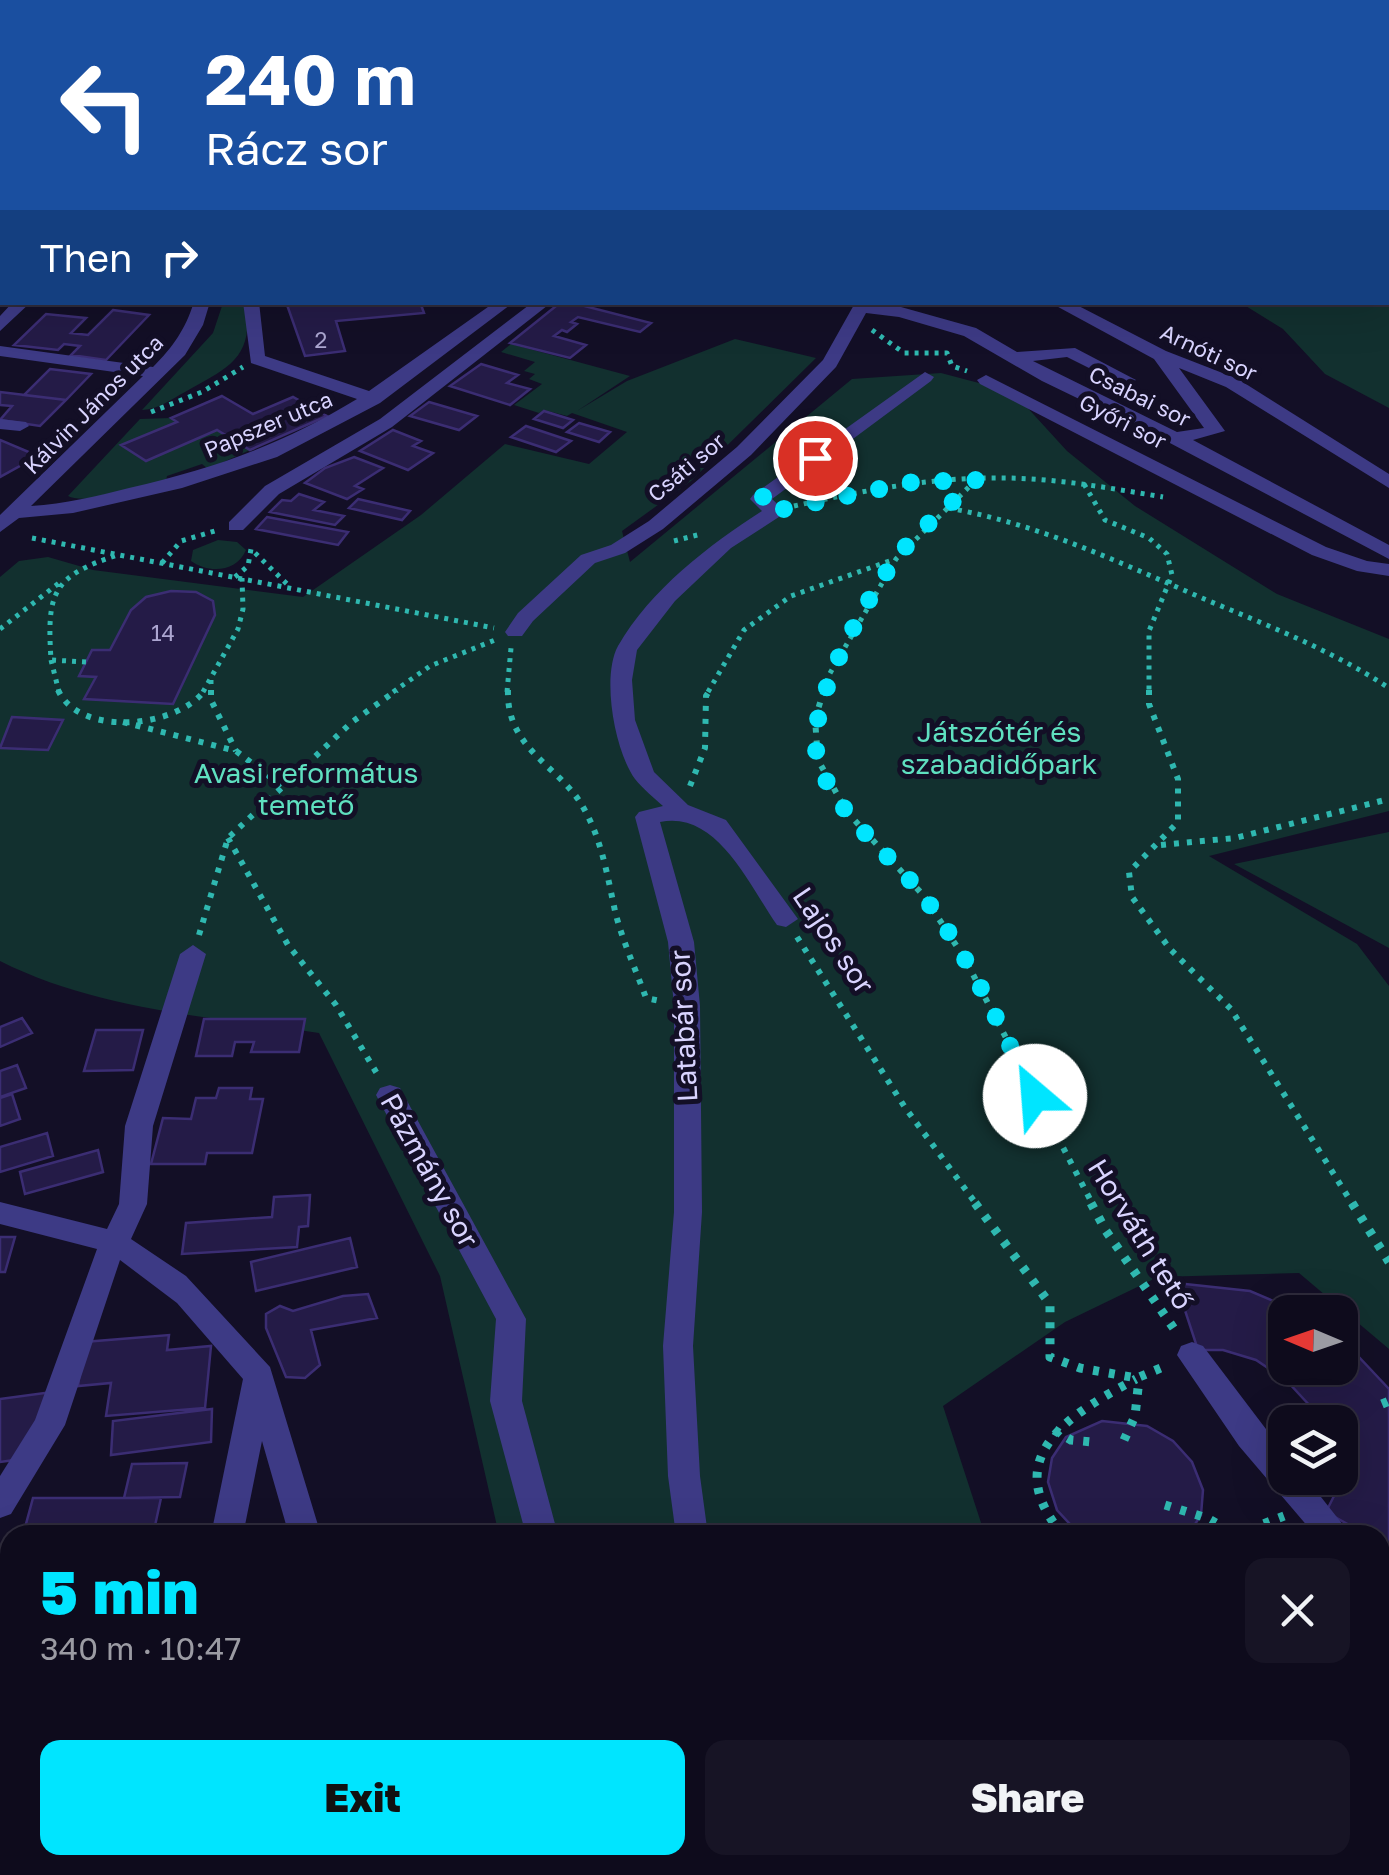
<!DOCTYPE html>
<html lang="en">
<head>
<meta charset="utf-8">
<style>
  body { margin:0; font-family:"Golos Text",sans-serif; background:#171425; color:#f1f3f6; height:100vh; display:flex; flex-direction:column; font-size:38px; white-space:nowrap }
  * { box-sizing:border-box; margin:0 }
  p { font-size:32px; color:#9b9ba3 }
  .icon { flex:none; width:55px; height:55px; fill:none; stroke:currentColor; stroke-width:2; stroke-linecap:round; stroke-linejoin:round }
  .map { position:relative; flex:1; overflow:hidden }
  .sheet { position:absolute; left:0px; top:1525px; width:1390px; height:350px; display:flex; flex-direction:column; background:#0e0b1c; border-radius:30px 30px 0 0; box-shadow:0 10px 40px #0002,0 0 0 2px #2e2b3b }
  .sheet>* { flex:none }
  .hud { position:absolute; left:0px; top:0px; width:1390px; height:305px; box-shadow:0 10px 40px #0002,0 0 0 2px #2e2b3b; background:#1a4fa0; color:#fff; overflow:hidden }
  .needle { width:65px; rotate:272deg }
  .controls { position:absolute; left:1268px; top:1295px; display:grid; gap:20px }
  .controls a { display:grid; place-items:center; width:90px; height:90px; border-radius:20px; background:#0e0b1c; box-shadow:0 10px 40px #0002,0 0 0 2px #2e2b3b; font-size:50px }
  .pin { position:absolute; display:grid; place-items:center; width:85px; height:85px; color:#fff; margin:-42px; border:5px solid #fff; border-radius:50%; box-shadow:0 2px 10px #0007 }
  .me { position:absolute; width:110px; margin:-55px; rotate:333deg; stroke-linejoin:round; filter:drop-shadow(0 0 8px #0008) }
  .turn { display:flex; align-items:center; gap:35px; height:210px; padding:0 40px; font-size:45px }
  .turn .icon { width:130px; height:130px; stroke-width:2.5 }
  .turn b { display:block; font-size:70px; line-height:85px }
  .then { display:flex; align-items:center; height:95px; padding:0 40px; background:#0003; gap:20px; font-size:38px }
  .round { display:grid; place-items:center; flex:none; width:105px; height:105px; border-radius:20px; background:#171425 }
  .head { display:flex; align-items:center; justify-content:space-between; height:170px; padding:0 40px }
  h1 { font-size:60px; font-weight:800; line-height:75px; color:#00e5ff }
  .cta { display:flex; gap:20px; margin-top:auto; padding:20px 40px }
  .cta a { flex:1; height:115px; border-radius:20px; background:#00e5ff; color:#111; font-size:40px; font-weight:800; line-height:115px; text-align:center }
  .cta a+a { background:#171425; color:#f1f3f6 }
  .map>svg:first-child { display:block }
  .green { fill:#12302f }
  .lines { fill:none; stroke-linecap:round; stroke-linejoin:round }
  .stream { stroke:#0a1f44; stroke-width:6 }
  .building { fill:#241b47; stroke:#3b2d73; stroke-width:2.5 }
  .path-far2 { stroke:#2fb8b0; stroke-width:5; stroke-dasharray:4 6; stroke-linecap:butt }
  .path-far1 { stroke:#2fb8b0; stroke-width:6; stroke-dasharray:5 8; stroke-linecap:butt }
  .path { stroke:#2fb8b0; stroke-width:9; stroke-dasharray:6 10; stroke-linecap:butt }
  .minor { fill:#3d3a85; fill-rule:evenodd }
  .route { stroke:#00e5ff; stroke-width:18; stroke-dasharray:0 32.4 }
  .labels { text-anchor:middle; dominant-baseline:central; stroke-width:10; stroke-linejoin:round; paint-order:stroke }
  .number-label { font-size:22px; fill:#aca6d1 }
  .far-street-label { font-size:22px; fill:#d9d4ff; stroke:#130f26 }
  .park-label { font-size:28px; fill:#5fe0c0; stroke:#130f26 }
  .street-label { font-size:28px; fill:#d9d4ff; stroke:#130f26 }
</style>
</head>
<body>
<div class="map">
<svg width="1389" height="1875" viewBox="0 0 1389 1875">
  <rect width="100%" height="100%" fill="#130f26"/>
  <!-- green -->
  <path class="green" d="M1389 70V408L1325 374 1283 329 1241 303 1388 302Z
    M223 303H246C254 359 229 367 185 392 171 399 160 409 142 410L213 333Z
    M735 339 816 358 691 481 622 531 630 562 852 379 941 373 1013 392 1067 451 1135 506 1277 594 1389 639V811L1209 856 1357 944 1389 986V1349L1299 1273 1158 1277 1065 1322 943 1406 985 1535H499L440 1276 319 1033C212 1017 97 1010 0 961V577L19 561 48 557 93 570 303 597 421 515 505 444 589 464 627 432 572 413 567 416 544 410 539 413 514 405 542 384 529 379 535 374 524 371 535 362 501 352 511 344 630 376 577 411 627 381Z
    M171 418 177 422 122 446 145 461 217 430 250 450 208 469 202 464 167 476 166 481C145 486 86 506 68 496L140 419Z
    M218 540 237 542 246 550C237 572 209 574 191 561L193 550Z
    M1389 832V948L1234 864Z
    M1380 1617 1389 1621V1875H892L875 1865H1380Z"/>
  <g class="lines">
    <!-- stream -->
    <path class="stream" d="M185 0 201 2"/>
  </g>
  <!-- building -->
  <path class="building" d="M286 302H420L424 313 336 321 345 351 305 356Z
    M561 302H569L651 323 640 332 578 317 571 322 577 324 567 332 562 330 554 336 586 345 570 358 510 343Z
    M113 310 149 315 106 360 71 355 80 346 64 344 58 350 14 345 46 314 86 318 71 333 88 335Z
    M481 364 518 375 507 383 530 389 510 405 450 386Z
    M50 369 91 374 66 400 24 395Z
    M0 392 66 400 40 426 0 420 12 406 0 405Z
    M222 396 253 414 293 397 327 416 250 450 217 430 146 461 121 445 177 422 171 418Z
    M429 402 477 416 459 430 410 416Z
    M544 411 573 420 563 428 534 419Z
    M579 423 610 432 599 442 567 432Z
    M526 426 571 441 556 452 511 437Z
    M393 430 421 441 413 446 433 453 408 470 360 451Z
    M0 440 38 456 0 477Z
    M354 457 383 468 355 486 363 489 347 499 305 483 325 468Z
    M299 494 324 502 314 510 344 516 335 525 270 512 282 500 291 501Z
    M358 499 410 511 402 520 349 508Z
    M267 517 348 532 338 545 256 529Z
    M171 591 196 592 213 601 215 615 173 704 84 699 96 677 79 676 92 650H110L131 610 146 597Z
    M12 717 63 720 48 750 0 748Z
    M22 1018 32 1033 0 1047V1027Z
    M204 1019H305L299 1052H251L254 1042H235L232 1056H196Z
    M96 1030H143L133 1070 84 1071Z
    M17 1065 26 1088 0 1097V1071Z
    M219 1088H252L250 1099H263L252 1153H207L205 1164H151L163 1118 191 1119 196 1098H216Z
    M12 1094 20 1119 0 1126V1098Z
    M47 1133 53 1156 0 1172V1147Z
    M98 1150 103 1172 25 1194 20 1172Z
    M310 1195 308 1226 299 1227 297 1247 182 1254 186 1223 272 1217 274 1197Z
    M0 1237H15L5 1272H0Z
    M350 1238 357 1267 256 1291 251 1262Z
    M1176 1283 1250 1291 1299 1312H1285V1368H1340V1337L1389 1389V1548L1380 1542V1535H1367L1326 1512 1343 1478 1340 1422H1325L1286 1380 1256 1360 1223 1350H1198Z
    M368 1294 377 1318 311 1330 320 1365 305 1378 286 1377 266 1328V1314L280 1306 293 1311 343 1296Z
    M169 1335 167 1350 211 1346 205 1408 106 1416 111 1383 78 1386 84 1342Z
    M52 1392 21 1459 0 1462V1399Z
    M212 1409 211 1442 111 1455 113 1421Z
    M1102 1421 1147 1426 1173 1441 1192 1462 1203 1490 1201 1515 1188 1535H1080L1057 1510 1048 1482 1052 1458 1066 1437Z
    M187 1463 180 1497 124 1498 132 1464Z
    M33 1498H161L153 1535H23Z
    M84 1865H187L188 1868 172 1875H87Z"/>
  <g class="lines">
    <!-- path-far2 -->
    <path class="path-far2" d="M872 330 904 353H947L952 366 967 371
      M151 412 202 392 243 367
      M1084 484 1105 520 1149 538 1167 554 1172 575 1149 631V692
      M794 506C862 491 931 477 1001 478 1056 478 1109 488 1163 497
      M948 508C1039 524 1118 562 1202 598 1266 625 1330 649 1389 688
      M32 538 494 628
      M674 541 701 534
      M162 563 181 541 218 530
      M235 577 248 566 251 549 288 585
      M0 629 59 583
      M51 660 59 692
      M86 662 51 660C47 594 51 576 118 555
      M211 680V692
      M203 692 238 629 243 609 242 578
      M393 692 430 666 495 640
      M507 692 511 648
      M708 692 744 630 791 596 895 559
      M823 692 829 675 896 559 976 480"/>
    <!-- path-far1 -->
    <path class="path-far1" d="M58 690C80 738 177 728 205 690
      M211 690V700L236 751
      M508 690C506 747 556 765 580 802 601 835 607 874 615 911 622 940 636 970 646 998L660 1001
      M824 690 815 719 818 760 847 812 924 896 965 959 1093 1205
      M1149 690V704L1178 779V822L1129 872 1132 897 1170 949 1231 1009 1353 1205
      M123 722 236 751 283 787
      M690 786 705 748 706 696 710 690
      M228 838 288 945 336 1005 379 1077
      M1161 845 1235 838 1389 799
      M199 935 228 838 352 722 397 690
      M797 937 904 1106 977 1205"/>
    <!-- path -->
    <path class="path" d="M975 1203 1050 1304V1357L1080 1368 1137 1378 1168 1365
      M1091 1203 1106 1231 1177 1333
      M1352 1203 1389 1262
      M1382 1404 1389 1401
      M1054 1430 1071 1440 1093 1442
      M1124 1440 1135 1416 1139 1379
      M1165 1505 1207 1518 1235 1534
      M1063 1535C997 1457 1070 1414 1136 1379
      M1234 1535 1284 1516"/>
    <!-- minor -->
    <path class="minor" d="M1388 13H1389V21H1388Z
      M1388 41H1389V49H1388Z
      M0 237H2V247H0Z
      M13 302H31L0 331V316Z
      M194 302H210L203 325 185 355 31 506C65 504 97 496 129 488 215 468 281 445 357 399L251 363 243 302H259L265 356 369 391 495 302H514L380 403 277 457 182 488 73 513 19 518 0 532V515L143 376 0 356V346L153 367C173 347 185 330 194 302Z
      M533 302H552L392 427 279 494 243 530H229V522L265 486 380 419Z
      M865 302 901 307 976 328 1017 352 1075 348 1136 380 1127 385 1121 384 1067 357 1033 361 1177 432 1204 428 1154 359 1049 302H1071L1166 351 1238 379 1389 474V488L1226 387 1179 368 1225 431 1193 440 1389 545V559L1168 442 1042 381 964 336 899 317 866 313 836 367 751 455 663 529 625 553 595 563 533 621 522 636H508L505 632 518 613 581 555 611 545 649 521 737 447 823 360 855 303Z
      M925 372 934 377 931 381 772 499 785 511 782 515 731 548 675 601 637 650 632 680 635 720 654 772 688 805 726 820 798 919 786 927 777 925C749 885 717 810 660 822L694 942 700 1006 702 1212 693 1346 700 1476 708 1535H676L668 1476 663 1346 674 1212V1006L668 942 635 817 639 812 663 806C654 798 643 789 635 779 615 752 601 677 618 646 650 590 709 545 762 511L750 499 753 495Z
      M986 375 1326 547 1367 561 1389 564V576L1357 571 1312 555 980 384 977 380Z
      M0 419 26 422 29 426 20 431 0 429Z
      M193 945 206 954 153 1126 147 1204 131 1239 186 1276 270 1367 321 1535H289L262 1441 243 1535H211L243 1379 177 1303 120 1260 65 1425 11 1514 0 1518V1476L35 1420 97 1249 0 1224V1202L107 1229 119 1204 125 1126 180 954Z
      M390 1085 400 1088 526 1319 522 1401 558 1535H526L490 1401 496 1319 376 1095 380 1088Z
      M1192 1342 1203 1346 1285 1454V1478H1306L1351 1535H1315L1239 1446 1177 1355 1181 1346Z
      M1380 1569 1389 1572V1608L1380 1605Z
      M0 1727 10 1731V1791L0 1787Z
      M10 1792V1828L0 1830V1794Z
      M18 1865H56L58 1875H20Z
      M252 1865H290L292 1875H254Z
      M423 1865H461L465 1875H427Z
      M802 1865H843L847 1875H807Z"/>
  </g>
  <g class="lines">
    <!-- route -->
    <path class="route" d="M815 458 760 499 774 511 913 482 976 480C950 506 916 531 895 560 864 603 803 708 818 760 834 814 891 854 924 897 970 957 1001 1029 1035 1096"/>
  </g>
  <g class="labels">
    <!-- number labels -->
    <g class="number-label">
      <text x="321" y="339">2</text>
      <text x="163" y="632">14</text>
    </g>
    <!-- far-street labels -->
    <g class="far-street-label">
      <text transform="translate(1209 352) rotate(25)">Arnóti sor</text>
      <text transform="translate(1140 396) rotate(26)">Csabai sor</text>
      <text transform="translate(93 404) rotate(-45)">Kálvin János utca</text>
      <text transform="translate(1123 421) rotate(27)">Győri sor</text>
      <text transform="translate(268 424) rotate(-23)">Papszer utca</text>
      <text transform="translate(686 467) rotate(-40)">Csáti sor</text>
    </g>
    <!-- park labels -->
    <g class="park-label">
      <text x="999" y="731">Játszótér és<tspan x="999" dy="32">szabadidőpark</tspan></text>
      <text x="306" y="772">Avasi református<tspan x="306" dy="32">temető</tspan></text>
    </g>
    <!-- street labels -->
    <g class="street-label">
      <text transform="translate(834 940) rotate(56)">Lajos sor</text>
      <text transform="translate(683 1026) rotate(-93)">Latabár sor</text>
      <text transform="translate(430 1170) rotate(61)">Pázmány sor</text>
      <text transform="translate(1141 1234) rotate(58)">Horváth tető</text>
    </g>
  </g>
</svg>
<div class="controls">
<a><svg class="needle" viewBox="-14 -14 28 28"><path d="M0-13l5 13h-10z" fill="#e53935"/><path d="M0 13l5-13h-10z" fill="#9b9ba3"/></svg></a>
<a><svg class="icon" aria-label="layers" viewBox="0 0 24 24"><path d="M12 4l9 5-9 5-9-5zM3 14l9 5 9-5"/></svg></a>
</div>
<div class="pin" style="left:815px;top:458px;background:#d93025"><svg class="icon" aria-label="arrive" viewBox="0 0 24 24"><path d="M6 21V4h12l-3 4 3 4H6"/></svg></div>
<svg class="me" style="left:1035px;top:1096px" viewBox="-20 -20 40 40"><circle r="19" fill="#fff"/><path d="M0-13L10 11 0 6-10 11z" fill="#00e5ff"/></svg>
<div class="hud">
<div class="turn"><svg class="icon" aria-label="left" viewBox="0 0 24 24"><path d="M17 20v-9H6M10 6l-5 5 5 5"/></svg><div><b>240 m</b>Rácz sor</div></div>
<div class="then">Then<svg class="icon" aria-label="right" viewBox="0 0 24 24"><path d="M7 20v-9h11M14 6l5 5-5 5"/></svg></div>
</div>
<section class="sheet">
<div class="head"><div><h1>5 min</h1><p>340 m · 10:47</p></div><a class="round"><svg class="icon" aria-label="close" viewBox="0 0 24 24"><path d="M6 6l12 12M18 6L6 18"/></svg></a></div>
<div class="cta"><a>Exit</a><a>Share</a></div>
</section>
</div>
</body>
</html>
